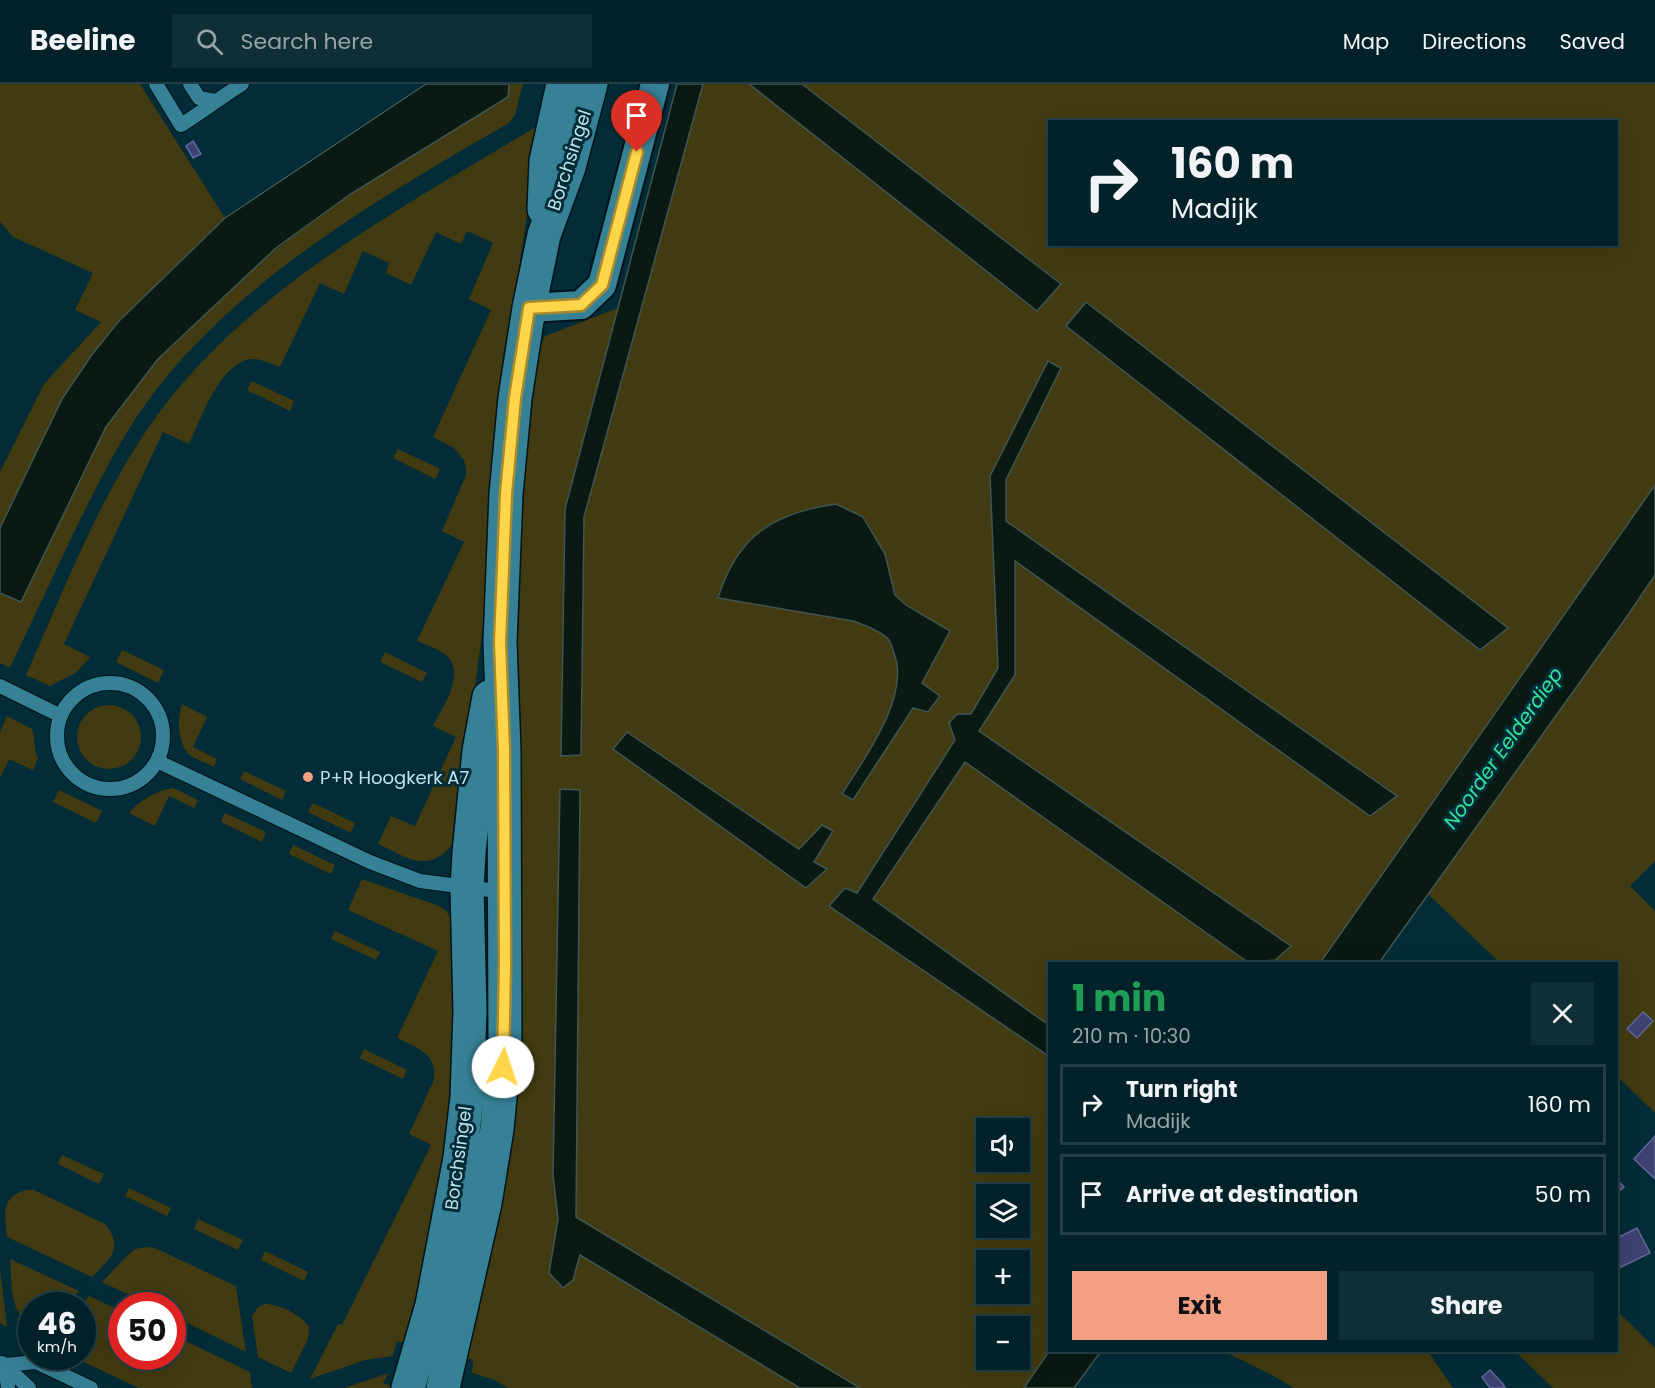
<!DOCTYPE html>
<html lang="en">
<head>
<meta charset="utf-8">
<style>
  body { margin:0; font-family:Poppins,sans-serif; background:#102e35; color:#f1f3f6; height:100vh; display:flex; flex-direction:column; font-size:22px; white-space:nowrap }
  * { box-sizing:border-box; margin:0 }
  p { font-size:20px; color:#96a3a8 }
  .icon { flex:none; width:33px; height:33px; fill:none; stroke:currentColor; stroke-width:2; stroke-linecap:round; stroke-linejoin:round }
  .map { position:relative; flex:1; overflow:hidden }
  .side { position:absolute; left:1048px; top:878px; width:570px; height:390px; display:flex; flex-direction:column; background:#022129; border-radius:0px; box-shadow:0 6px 24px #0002,0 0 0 2px #233e46 }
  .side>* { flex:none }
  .top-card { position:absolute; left:1048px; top:36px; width:570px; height:126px; border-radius:0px; box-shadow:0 6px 24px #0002,0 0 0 2px #233e46; background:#022129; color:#f1f3f6; overflow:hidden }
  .fabs { position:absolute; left:976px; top:1034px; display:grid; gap:12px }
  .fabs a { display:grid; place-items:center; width:54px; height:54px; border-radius:0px; background:#022129; box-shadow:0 6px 24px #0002,0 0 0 2px #233e46; font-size:30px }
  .speed { position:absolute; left:18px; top:1208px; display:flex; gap:12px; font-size:30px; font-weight:700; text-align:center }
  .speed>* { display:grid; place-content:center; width:78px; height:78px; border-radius:50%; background:#022129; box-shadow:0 6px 24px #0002,0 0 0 2px #233e46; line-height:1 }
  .speed small { font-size:15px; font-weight:400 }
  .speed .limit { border:9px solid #d22; background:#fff; color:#111 }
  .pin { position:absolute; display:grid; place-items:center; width:51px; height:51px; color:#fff; margin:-62px -26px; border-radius:50% 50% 50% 0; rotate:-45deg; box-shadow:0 0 6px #0007 }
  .pin .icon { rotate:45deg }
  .me { position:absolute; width:66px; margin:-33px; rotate:4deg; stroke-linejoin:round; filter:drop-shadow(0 0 4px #0008) }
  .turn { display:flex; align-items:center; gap:21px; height:126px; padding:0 24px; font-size:27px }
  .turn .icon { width:78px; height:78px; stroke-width:2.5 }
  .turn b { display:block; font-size:42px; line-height:51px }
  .round { display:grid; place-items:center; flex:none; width:63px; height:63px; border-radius:0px; background:#102e35 }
  .head { display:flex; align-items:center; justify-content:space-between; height:102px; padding:0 24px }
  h1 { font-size:36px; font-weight:700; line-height:45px; color:#1e9e55 }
  .action { display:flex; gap:12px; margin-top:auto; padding:12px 24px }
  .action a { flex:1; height:69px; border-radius:0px; background:#f39f83; color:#111; font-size:24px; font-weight:700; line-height:69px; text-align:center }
  .action a+a { background:#102e35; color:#f1f3f6 }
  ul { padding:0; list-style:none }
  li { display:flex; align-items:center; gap:18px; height:81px; margin:0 12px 9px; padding:0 12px; border:3px solid #233e46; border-radius:0px }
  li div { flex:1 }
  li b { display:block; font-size:22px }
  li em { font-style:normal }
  header { display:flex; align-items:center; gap:36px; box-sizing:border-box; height:84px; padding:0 30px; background:#022129; border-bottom:2px solid #233e46 }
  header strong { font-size:28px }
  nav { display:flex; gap:33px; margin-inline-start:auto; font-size:21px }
  .search { width:420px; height:54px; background:#102e35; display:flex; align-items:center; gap:15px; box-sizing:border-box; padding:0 21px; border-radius:0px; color:#96a3a8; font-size:22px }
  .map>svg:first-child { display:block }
  .green { fill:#423b11; fill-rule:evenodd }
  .water { fill:#0a1a12; stroke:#405654; stroke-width:1.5 }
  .building { fill:#3f4271; stroke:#626699; stroke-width:1.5 }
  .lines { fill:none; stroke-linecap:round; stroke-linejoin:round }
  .service-casing { stroke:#001319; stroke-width:16 }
  .minor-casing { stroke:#001319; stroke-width:32 }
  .secondary-casing { stroke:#001319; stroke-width:36 }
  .service { stroke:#368196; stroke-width:14 }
  .minor { stroke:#368196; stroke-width:28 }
  .secondary { stroke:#368196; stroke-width:33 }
  .route-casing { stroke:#a68a30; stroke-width:15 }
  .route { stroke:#ffd54a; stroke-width:10 }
  .poi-dot { fill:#f39f83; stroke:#022c37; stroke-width:2 }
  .labels { text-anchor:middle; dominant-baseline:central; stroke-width:6; stroke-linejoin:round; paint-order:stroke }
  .street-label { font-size:18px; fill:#bfe2ed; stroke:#022c37 }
  .poi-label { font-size:18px; fill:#bfe2ed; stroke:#022c37; text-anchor:start }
  .water-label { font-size:20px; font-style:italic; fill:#34e299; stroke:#022c37 }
</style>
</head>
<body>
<header>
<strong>Beeline</strong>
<div class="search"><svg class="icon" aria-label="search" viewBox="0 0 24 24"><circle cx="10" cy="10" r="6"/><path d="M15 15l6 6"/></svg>Search here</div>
<nav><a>Map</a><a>Directions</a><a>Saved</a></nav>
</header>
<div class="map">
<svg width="1655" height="1304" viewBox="0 0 1655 1304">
  <rect width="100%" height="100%" fill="#022c37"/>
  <!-- green -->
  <path class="green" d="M0 0H140L225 134 118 237 91 272 62 315 0 444V388L44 300 101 238 75 226 93 189 13 153 0 138Z
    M509 0H523L515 31 509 39C379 114 226 202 140 328 115 365 96 404 76 444 54 490 32 537 10 584L0 579V509L21 518 106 343 158 275 276 165 352 109 508 13Z
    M703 0H749L1036 227 1061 199 802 0H1655V401L1320 879H1255L1276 876 1290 862 979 647 1015 591V477L1370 732 1396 711 1005 437 1006 396 1060 284 1048 278 990 392 998 584 955 656 856 809 845 804 829 822 1050 973V1266L1024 1304H860L576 1133 580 707 561 705 553 1091 558 1135 549 1189 563 1204 573 1196 580 1171 800 1304H508L495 1296 472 1289 473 1275H460L471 1230 517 620 519 478 527 371 538 270 545 252 618 224 565 425 561 671H580L584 433ZM1050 38H1617V160H1050ZM836 420 864 433 885 470 895 511 905 521 950 547 922 599 939 612 913 624 852 716 842 709C866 671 912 614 893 567 892 563 891 557 888 554 872 535 811 530 787 526L756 450C786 430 800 425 836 420ZM627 648 799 766 814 778 827 785 807 804ZM987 1044H1020V1077H987ZM987 1110H1020V1143H987ZM987 1176H1020V1209H987ZM987 1242H1020V1275H987Z
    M543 25 518 191 503 274 494 369 485 526 456 752C450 769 432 781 414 776 402 773 390 765 378 760L391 732 415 742 456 653 433 642C442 624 466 590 447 572 439 565 427 561 417 557L464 458 442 447 466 391V384L464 376 454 364 433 353 491 226 469 215 493 159 467 147 461 160 436 148 411 201 386 189 389 179 363 167 344 210 320 199 280 283C271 280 262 275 253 275 221 276 201 335 189 360L163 348 64 560 90 573 77 588 50 602 26 591C64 506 98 416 151 340 243 208 401 124 536 43Z
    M252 297 294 317 290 327 247 306Z
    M398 365 440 385 435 395 393 374Z
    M1655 491V777L1630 802 1655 827V1029L1617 992V879H1500L1428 810Z
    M122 566 164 586 158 599 116 578Z
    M385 568 427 589 422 598 380 578Z
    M182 620 207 633 193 663 217 675 214 683C207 679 197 676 191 672 177 661 177 635 182 620Z
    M77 653a32 32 0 1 1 64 0a32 32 0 1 1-64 0Z
    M7 632 32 645C36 655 33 664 38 674L33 686 9 675 0 694V648Z
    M965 677 1249 879H1050V942L872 815Z
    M244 687 286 707 282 716 240 695Z
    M173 704 198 716 194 724 169 712 155 742 129 729C140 716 156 707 173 704Z
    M59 706 102 727 96 739 53 718Z
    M313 719 355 739 351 749 308 728Z
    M225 729 266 748 262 758 221 738Z
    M293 761 335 781 331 790 289 770Z
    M362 795 439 822 445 826 452 835 455 1029 409 1260 397 1257 393 1272 365 1276 310 1295 338 1240 342 1241 431 1061 409 1050 433 998C440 971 418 964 397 954L438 867 348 826Z
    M335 847 380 868 376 876 331 855Z
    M364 965 407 986 403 995 360 974Z
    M62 1071 104 1090 99 1100 58 1080Z
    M129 1104 171 1124 167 1132 125 1112Z
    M26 1106H34L105 1140C125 1165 110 1174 92 1193L7 1153C5 1129 0 1114 26 1106Z
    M198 1135 243 1156 238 1166 194 1145Z
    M147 1163 155 1164 236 1202 246 1268 173 1232 172 1221H150L102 1198 130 1169 135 1165Z
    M265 1167 308 1188 304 1197 261 1176Z
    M10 1175 79 1207 67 1221H32L31 1241C9 1230 12 1196 10 1175Z
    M0 1185 7 1243 0 1239Z
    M89 1212 121 1227 122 1272H172L173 1251 250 1288 252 1304H139L71 1272H82L81 1221Z
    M264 1220C280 1220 300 1230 309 1243L308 1255 291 1289 258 1273 252 1232 258 1223Z
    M1617 1227 1655 1264V1304H1553L1514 1266H1617Z
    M1221 1266H1427L1453 1304H1294L1272 1291Z
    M389 1289 383 1299 395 1304H344Z"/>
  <!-- water -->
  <path class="water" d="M426 0H509L508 13 352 109 276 164 158 275 106 343 21 518 0 509V444L62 315 91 272 118 238 225 134Z
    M677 0H703L584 433 581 671 561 672 565 425Z
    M749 0H802L1061 200 1037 227Z
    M1086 218 1508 544 1480 566 1066 242Z
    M1048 277 1061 284 1006 396V437L1397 712 1370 732 1015 477V591L979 647 1291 862 1275 876 1249 879 965 678 873 815 1050 942V973L829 822 845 804 857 809 955 656 949 639 957 630H971L998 584 990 392Z
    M1655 401V491L1628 531 1379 879H1320Z
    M836 420 863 433 885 470 895 511 906 521 950 547 922 599 940 612 928 628 913 624 853 716 842 710C864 675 911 612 894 569 892 564 891 556 886 553 877 545 864 541 853 537L718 514C737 452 773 429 836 420Z
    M627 648 799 765 822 741 833 747 814 778 827 785 806 804 613 665Z
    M560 705 580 706 576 1133 860 1304H800L580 1171 573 1196 563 1204 549 1189 558 1135 553 1091Z
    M1050 1266H1102L1074 1304H1024Z"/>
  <!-- building -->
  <path class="building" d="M193 57 201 70 193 74 186 62Z
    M1643 928 1653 937 1637 954 1627 945Z
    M1655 1052V1095L1634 1075Z
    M1617 1096 1624 1103 1617 1109Z
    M1637 1144 1650 1169 1617 1185V1154Z
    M1490 1286 1503 1300 1505 1304H1490L1482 1293Z"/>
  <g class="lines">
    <defs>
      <path id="service" d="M156 0 181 41C202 28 221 13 242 0
        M190 0 199 14 215 17
        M57 652a53 53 0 1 1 106 0a53 53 0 1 1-106 0Z
        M0 602 61 632
        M157 677 370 778 420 797 505 808
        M2 1279 29 1304
        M5 1281 36 1278 91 1304
        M5 1281 8 1304"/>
      <path id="minor" d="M529 224 581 221 602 201 655 0"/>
      <path id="secondary" d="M544 125 546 77 563 0
        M408 1304 432 1221 460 1074 467 1013 470 927 467 804 469 769 479 667 489 613
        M443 1304 485 1119 497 1045 505 962 504 667 500 558 506 410 515 314 529 224 544 151 569 83 591 0"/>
    </defs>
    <!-- service casing -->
    <use href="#service" class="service-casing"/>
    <!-- minor casing -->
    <use href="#minor" class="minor-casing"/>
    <!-- secondary casing -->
    <use href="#secondary" class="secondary-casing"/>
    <!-- service -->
    <use href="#service" class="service"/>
    <!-- minor -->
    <use href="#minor" class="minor"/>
    <!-- secondary -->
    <use href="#secondary" class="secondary"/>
  </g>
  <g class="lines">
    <defs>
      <path id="route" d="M503 983 505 881 504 667 500 558 506 410 515 314 529 224 581 221 602 201 637 68"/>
    </defs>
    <!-- route casing -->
    <use href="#route" class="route-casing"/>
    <!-- route -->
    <use href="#route" class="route"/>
  </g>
  <!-- markers -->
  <circle class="poi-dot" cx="308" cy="693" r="6"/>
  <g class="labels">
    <!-- street labels -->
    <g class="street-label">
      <text transform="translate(569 76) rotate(-72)">Borchsingel</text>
      <text transform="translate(458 1074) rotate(-82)">Borchsingel</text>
    </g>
    <!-- poi labels -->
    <g class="poi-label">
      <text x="320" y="693">P+R Hoogkerk A7</text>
    </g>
    <!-- water labels -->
    <g class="water-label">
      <text transform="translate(1503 664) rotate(-55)">Noorder Eelderdiep</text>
    </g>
  </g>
</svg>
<div class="fabs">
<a><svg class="icon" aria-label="sound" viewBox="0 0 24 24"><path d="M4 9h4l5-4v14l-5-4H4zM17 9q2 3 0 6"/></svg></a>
<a><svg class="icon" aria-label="layers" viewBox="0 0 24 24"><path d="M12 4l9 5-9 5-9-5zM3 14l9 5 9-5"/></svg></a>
<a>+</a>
<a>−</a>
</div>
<div class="speed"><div>46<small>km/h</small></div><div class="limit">50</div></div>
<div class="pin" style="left:637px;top:68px;background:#d93025"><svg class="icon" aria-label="arrive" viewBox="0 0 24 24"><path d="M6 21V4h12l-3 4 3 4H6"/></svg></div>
<svg class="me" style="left:503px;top:983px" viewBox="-20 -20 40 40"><circle r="19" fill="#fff"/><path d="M0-13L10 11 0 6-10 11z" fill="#ffd54a"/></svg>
<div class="top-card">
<div class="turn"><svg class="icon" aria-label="right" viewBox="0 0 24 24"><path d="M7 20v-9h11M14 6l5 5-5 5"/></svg><div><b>160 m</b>Madijk</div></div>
</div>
<section class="side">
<div class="head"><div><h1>1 min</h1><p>210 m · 10:30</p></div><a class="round"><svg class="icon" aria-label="close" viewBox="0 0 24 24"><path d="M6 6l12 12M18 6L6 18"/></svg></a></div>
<ul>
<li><svg class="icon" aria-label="right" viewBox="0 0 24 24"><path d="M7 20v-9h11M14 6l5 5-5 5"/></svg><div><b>Turn right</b><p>Madijk</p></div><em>160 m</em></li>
<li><svg class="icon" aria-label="arrive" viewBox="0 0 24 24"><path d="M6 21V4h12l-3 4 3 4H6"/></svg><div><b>Arrive at destination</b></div><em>50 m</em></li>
</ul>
<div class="action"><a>Exit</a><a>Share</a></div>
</section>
</div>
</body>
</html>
